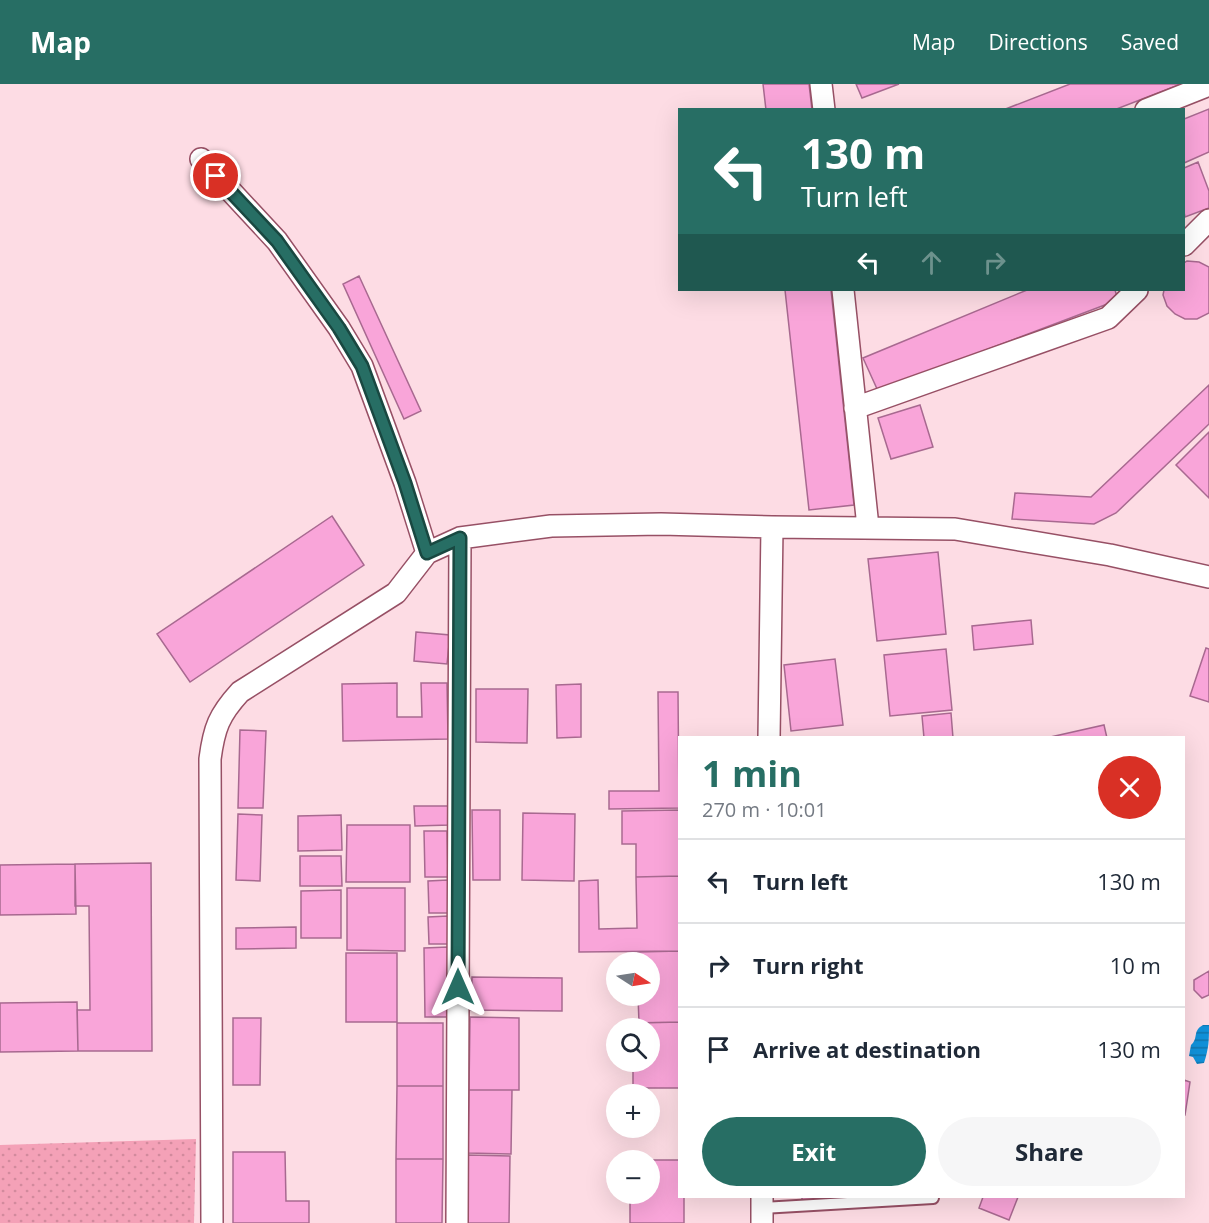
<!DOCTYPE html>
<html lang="en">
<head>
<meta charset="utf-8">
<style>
  body { margin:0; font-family:"Open Sans",sans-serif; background:#f6f6f7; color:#1f2937; height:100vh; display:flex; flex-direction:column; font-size:22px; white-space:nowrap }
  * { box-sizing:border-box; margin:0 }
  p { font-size:20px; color:#747a83 }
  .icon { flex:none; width:33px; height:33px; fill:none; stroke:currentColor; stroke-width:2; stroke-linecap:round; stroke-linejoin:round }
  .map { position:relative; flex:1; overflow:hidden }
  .drawer { position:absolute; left:678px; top:652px; width:507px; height:462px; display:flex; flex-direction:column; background:#fff; border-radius:0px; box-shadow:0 6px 24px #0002 }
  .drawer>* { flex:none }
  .banner { position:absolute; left:678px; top:24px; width:507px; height:183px; border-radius:0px; box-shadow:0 6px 24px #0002; background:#276e64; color:#fff; overflow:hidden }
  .needle { width:39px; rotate:102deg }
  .buttons { position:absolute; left:606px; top:868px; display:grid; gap:12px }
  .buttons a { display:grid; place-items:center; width:54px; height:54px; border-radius:50%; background:#fff; box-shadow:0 6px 24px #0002; font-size:30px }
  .pin { position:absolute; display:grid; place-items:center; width:51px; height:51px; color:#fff; margin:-26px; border:3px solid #fff; border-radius:50%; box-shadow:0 2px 6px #0007 }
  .me { position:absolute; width:66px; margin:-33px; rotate:0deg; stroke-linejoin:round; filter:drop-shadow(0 0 4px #0008) }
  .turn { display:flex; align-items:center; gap:21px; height:126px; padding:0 24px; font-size:27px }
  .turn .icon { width:78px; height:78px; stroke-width:2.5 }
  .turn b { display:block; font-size:42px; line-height:51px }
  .lanes { display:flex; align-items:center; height:57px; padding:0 24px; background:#0003; justify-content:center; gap:30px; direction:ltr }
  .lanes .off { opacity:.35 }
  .round { display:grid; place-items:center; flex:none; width:63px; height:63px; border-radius:32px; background:#f6f6f7 }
  .headline { display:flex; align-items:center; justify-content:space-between; height:102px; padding:0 24px }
  h1 { font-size:36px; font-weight:700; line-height:45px; color:#276e64 }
  .cta { display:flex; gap:12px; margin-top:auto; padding:12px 24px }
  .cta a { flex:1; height:69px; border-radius:36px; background:#276e64; color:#fff; font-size:24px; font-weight:700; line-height:69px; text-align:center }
  .cta a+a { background:#f6f6f7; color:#1f2937 }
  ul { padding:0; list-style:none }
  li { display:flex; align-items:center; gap:18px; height:84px; padding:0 24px; border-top:2px solid #e0e1e3 }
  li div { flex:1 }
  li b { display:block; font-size:22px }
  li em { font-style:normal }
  header { display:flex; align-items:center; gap:36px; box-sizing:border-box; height:84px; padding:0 30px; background:#276e64; color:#fff }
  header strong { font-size:28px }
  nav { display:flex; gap:33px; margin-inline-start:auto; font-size:21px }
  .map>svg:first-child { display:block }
  .grass { fill:url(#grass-dots) }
  .water { fill:url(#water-rules) }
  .building { fill:#f9a5d9; stroke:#a86990; stroke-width:1.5 }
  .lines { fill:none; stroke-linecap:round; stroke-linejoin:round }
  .lane-casing { stroke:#975065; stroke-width:14 }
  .street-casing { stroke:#975065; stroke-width:24 }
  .lane { stroke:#fff; stroke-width:10 }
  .street { stroke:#fff; stroke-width:21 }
  .route-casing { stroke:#194841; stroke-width:15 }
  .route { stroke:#276e64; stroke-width:10 }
</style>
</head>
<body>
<header>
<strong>Map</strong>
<nav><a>Map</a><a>Directions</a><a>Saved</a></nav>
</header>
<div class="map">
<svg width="1209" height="1139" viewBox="0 0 1209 1139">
  <defs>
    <pattern id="grass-dots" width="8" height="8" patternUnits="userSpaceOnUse" patternTransform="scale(1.5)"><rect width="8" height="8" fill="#f4a1b7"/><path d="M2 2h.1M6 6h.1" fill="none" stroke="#d28a9d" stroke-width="1.8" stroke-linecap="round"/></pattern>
    <pattern id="water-rules" width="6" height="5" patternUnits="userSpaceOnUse" patternTransform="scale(1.5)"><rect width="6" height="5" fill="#1191d9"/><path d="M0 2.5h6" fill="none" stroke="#1075af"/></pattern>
  </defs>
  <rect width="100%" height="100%" fill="#fddce4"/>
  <!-- grass -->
  <path class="grass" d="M196 1055 194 1139H0V1061Z"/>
  <!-- water -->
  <path class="water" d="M1203 941H1209C1209 956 1209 964 1204 979L1197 980 1193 973 1189 972 1191 961C1199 954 1192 947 1203 941Z"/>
  <!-- building -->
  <path class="building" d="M763 0H809L812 26H766Z
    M856 0H899L862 14Z
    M1070 0H1181L1114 26H1003Z
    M1209 25V68L1184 79V35Z
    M1198 78 1209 107V124L1185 133 1184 128V84Z
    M1187 177 1199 178 1209 183V229L1197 235H1185L1175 230 1167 222 1163 211 1164 206H1184V179Z
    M359 192 421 327 404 335 343 200Z
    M785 206H831L854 421 809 426Z
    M1027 206H1115L1118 216 878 307 863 274Z
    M1209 301V340L1116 429 1094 440 1012 435 1015 409 1091 413Z
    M920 321 933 363 891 375 878 334Z
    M1209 348V414L1176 381Z
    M332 432 364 481 190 598 157 550Z
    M938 468 946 550 877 557 868 475Z
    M1031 536 1033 560 974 566 972 542Z
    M416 548 450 551 447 580 414 577Z
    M1206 564 1209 565V618L1190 612Z
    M946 565 952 626 890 632 884 571Z
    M835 575 843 641 791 647 784 581Z
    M397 599V633H422L421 599H447L448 655 343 657 342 600Z
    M581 600V653L557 654 556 601Z
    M476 605H528L527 659 476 658Z
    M658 608H678L679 724 609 725V707H659Z
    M951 629 953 654H924L922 632Z
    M1104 641 1107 654H1046Z
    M240 646 266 647 263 724H238Z
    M414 722H449L450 741 415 742Z
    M472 726H500V796H473Z
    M680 726V792L636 793V760H622V727Z
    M523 729 575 730 574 797 522 796Z
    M238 730 262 731 260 797 236 796Z
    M341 731 342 766 298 767V732Z
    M347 741H410V798H346Z
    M424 747H447L448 793H425Z
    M300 772H341L342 802H300Z
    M151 779 152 967H78L77 926H90L89 822H75V780Z
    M75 780 76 830 0 831V781Z
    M680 792V867L579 868V797L598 796 599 845 637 844 636 793Z
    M448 796 449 829H429L428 797Z
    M347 804H405V867L347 866Z
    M341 806V854H301V807Z
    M448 832 449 860H429L428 833Z
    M296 843V864L236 865V844Z
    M448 863 449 933H425L424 864Z
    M680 867V938L639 939 638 912H650V879H638V868Z
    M346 869H397V938H346Z
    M1209 887V911L1202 914 1194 906V896Z
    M472 893 562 894V927L471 926Z
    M77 918 78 967 0 968V919Z
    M470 933 519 934V1006H469Z
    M233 934H261L260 1001H233Z
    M680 938V1004H633V978H650V945H633V939Z
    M397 939H443V1002H397Z
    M1184 996 1190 998 1185 1031H1184Z
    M397 1002H443V1075H396Z
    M469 1006H512L511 1070 468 1069Z
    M233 1068H285L286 1117H309V1139H233Z
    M468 1071 510 1072 509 1139H467Z
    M396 1075H443L442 1139H396Z
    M630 1076H680V1113H684V1139H630V1110H650V1077H630Z
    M802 1113H829V1117L802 1119Z
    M983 1113H1018L1009 1136 979 1124Z"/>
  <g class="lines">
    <defs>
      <path id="lane" d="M762 1124 933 1114"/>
      <path id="street" d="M821 0 824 26
        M1146 26 1209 1
        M201 75 277 157 339 244 362 282 405 399 427 469 460 454 551 442 661 440 772 443 955 445 1110 471 1209 493
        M1184 161 1209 136
        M843 206 868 443
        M855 324 1108 234 1137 206
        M769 654 772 443
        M212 1139 210 675C214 644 219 631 240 608L396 509 427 469
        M457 1139 460 454
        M762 1139V1113"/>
    </defs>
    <!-- lane casing -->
    <use href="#lane" class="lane-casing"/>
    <!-- street casing -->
    <use href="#street" class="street-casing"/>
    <!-- lane -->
    <use href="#lane" class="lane"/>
    <!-- street -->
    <use href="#street" class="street"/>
  </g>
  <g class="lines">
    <defs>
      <path id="route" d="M216 92 277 157 339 244 362 282 405 399 427 469 460 454 458 903"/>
    </defs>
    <!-- route casing -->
    <use href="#route" class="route-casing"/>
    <!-- route -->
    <use href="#route" class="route"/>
  </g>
</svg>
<div class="buttons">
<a><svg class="needle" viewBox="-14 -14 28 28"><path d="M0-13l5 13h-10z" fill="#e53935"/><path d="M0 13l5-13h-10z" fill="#747a83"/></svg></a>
<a><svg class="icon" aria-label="search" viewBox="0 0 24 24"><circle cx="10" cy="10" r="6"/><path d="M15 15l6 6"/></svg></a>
<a>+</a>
<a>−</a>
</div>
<div class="pin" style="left:216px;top:92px;background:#d93025"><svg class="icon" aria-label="arrive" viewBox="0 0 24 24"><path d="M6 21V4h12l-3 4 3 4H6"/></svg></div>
<svg class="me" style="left:458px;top:903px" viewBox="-20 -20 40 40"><path d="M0-17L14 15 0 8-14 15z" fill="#276e64" stroke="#fff" stroke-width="4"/></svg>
<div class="banner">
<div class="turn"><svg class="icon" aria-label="left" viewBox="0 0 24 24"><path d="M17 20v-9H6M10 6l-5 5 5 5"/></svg><div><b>130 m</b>Turn left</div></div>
<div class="lanes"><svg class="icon" aria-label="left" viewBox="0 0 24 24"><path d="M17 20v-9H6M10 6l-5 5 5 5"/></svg><svg class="icon off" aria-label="ahead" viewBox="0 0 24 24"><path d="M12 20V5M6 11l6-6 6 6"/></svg><svg class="icon off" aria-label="right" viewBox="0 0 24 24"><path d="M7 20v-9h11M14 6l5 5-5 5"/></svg></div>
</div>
<section class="drawer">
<div class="headline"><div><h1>1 min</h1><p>270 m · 10:01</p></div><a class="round" style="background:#d93025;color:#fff"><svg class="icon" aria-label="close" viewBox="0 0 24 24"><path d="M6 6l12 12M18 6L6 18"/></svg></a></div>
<ul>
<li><svg class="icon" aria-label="left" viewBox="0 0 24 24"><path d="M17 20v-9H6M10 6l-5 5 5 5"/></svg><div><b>Turn left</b></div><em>130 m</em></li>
<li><svg class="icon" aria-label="right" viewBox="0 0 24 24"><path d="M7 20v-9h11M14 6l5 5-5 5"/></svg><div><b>Turn right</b></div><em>10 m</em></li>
<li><svg class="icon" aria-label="arrive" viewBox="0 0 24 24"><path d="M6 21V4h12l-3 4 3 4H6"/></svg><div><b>Arrive at destination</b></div><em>130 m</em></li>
</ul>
<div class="cta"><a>Exit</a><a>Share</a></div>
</section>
</div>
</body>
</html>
